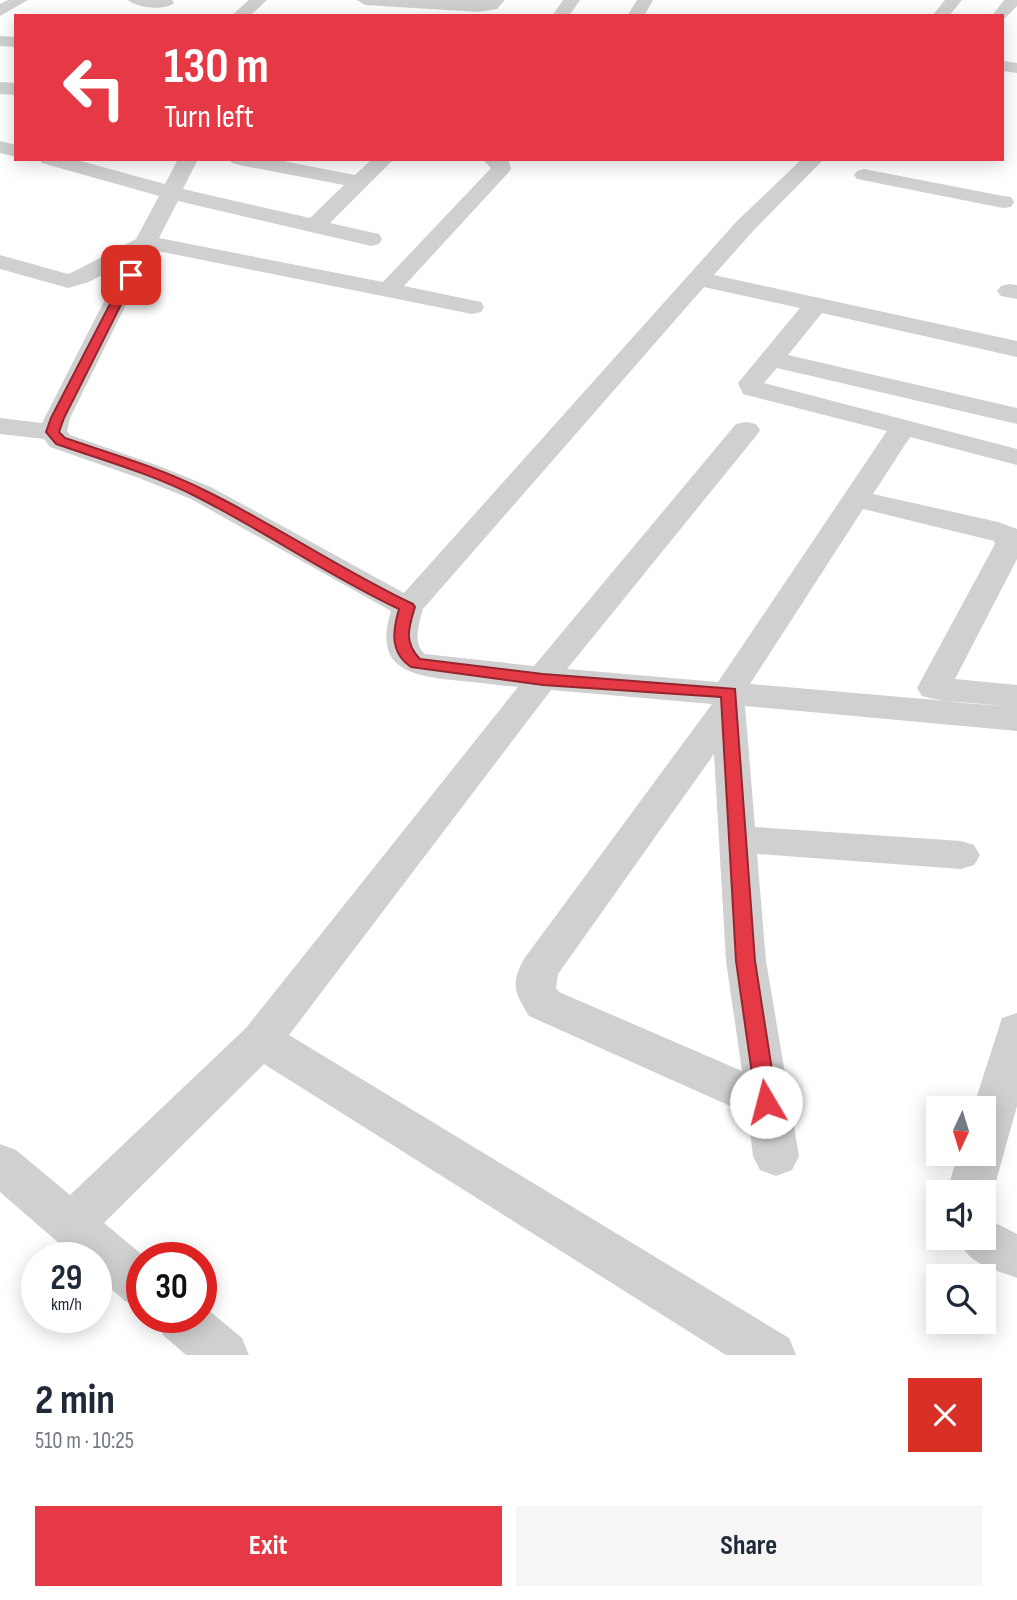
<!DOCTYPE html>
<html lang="en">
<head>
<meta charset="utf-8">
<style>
  body { margin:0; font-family:"Sofia Sans Condensed",sans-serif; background:#f6f6f7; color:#1f2937; height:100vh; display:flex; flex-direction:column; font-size:26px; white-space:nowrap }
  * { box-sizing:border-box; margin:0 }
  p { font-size:23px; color:#747a83 }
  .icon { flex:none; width:38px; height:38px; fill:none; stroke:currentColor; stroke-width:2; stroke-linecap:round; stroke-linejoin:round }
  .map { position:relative; height:1355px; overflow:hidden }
  .panel { display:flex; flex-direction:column; background:#fff; flex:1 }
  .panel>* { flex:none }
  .top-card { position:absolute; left:14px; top:14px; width:990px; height:147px; border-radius:0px; box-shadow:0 4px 18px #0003; background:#e63946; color:#fff; overflow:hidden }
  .needle { width:46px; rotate:184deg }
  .fabs { position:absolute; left:926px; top:1096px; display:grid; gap:14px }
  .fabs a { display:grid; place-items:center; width:70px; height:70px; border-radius:0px; background:#fff; box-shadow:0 4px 18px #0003; font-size:35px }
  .speed { position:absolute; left:21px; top:1242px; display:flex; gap:14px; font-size:35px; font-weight:700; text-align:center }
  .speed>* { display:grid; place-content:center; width:91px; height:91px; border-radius:50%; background:#fff; box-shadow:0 4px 18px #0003; line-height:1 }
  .speed small { font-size:18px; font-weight:400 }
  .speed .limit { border:10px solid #d22; background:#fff; color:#111 }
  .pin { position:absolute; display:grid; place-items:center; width:60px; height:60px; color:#fff; margin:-30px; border-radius:14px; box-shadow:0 4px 10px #0006 }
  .me { position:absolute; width:77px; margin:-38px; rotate:352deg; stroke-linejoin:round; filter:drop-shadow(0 0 5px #0008) }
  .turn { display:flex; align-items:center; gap:24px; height:147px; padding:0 35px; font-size:32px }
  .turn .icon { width:91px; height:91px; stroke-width:2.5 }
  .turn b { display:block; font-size:49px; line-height:60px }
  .round { display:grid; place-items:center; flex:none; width:74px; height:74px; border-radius:0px; background:#f6f6f7 }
  .summary { display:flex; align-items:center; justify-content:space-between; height:119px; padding:0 35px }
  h1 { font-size:42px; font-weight:700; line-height:52px }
  .cta { display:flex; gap:14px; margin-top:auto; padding:14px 35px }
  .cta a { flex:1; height:80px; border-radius:0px; background:#e63946; color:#fff; font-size:28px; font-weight:700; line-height:80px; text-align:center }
  .cta a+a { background:#f6f6f7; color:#1f2937 }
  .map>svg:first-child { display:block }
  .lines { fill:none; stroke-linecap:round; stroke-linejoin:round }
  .minor { fill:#d0d0d0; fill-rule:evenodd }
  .route { fill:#e63946; stroke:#96252e; stroke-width:2 }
</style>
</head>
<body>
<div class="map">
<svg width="1017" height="1355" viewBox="0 0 1017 1355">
  <rect width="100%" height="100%" fill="#fff"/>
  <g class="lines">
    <!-- minor -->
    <path class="minor" d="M8 0H28L0 16V4Z
      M128 0H172L174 3C165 11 137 8 128 0Z
      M249 0H267L250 16H231Z
      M357 0H505L497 9 479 12 365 5Z
      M563 0H580L569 16H552Z
      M637 0H653L644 16H627Z
      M945 0H962L949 16H932Z
      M1004 0H1017V6L1003 20V16H992Z
      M0 36 16 37V47L0 46Z
      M1003 61 1017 63V73L1003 71Z
      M0 82 16 83V95L0 94Z
      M0 141 16 145V157L0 153Z
      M39 159H73L165 184 178 159H198L183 189 310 218 344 185 239 165 232 163 229 159H273L355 175 372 159H394L330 223 379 234 382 239 379 244 371 246 178 201 159 238 383 282 491 168 482 159H508L511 169 508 173 404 286 481 302 484 307 481 312 472 314 153 250 70 418 67 431 70 435 159 466 211 487 404 593 737 221 802 159H824L753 231 714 275 1017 341V357L822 313 788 355 1017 408V424L777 368 764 383 1017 449V465L910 437 873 494 998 522 1017 529V559L955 679 1017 685V707C986 704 951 704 922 696L917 688 995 544 994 541 863 509 750 684 1017 707V731L745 706 755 827 961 841 974 845 980 855 974 865 961 869 757 854 766 961 799 1156 792 1170 776 1176 760 1170 753 1156 748 1114 529 1016C515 993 510 984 524 959L712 704 551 690 289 1035 789 1338 796 1355H726L264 1064 104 1223 146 1258H142V1308L125 1301 96 1276V1258H76L0 1192V1144L16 1150 70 1195 246 1028 518 687C496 685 474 682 452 680 406 675 374 666 391 611L191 499 139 478 50 447 44 439 0 434V418L42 423 123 264 89 282 68 288 0 269V255L68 274 73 272 136 239 159 196 42 163ZM704 287 800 308 738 383 743 394 887 431 718 682 567 669 756 436 760 430 756 424 746 422 736 424 534 666 425 654C412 643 419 624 423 609ZM714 754 726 961 742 1071 559 992 556 988 558 974Z
      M864 169 1003 196 1011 197 1014 202 1011 207 1003 208 857 179 854 175 857 171Z
      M1009 284 1017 285V299L1001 296 997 291 1001 286Z
      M1017 1013V1106L993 1192 984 1208V1192H947L958 1153H984V1108H973L1002 1018Z
      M984 1217 1017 1234V1278C990 1268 969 1265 957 1237H984Z
      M201 1304 242 1338 249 1355H186L163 1335 156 1318H201Z"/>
  </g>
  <!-- route -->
  <path class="route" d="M131 272 136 275 64 418 59 432 65 438C112 454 161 468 206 491 276 525 341 570 413 604L415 607C409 627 403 642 420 659L543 674 735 689 755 961 777 1102 774 1109 766 1111 759 1109 756 1102 736 961 721 697 543 685 411 667C389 652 393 630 399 609 329 576 266 532 197 497 152 474 103 460 56 444L46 432 51 418 125 275Z"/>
</svg>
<div class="fabs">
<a><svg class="needle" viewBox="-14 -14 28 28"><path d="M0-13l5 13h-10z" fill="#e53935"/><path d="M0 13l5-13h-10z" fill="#747a83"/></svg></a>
<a><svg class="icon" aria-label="sound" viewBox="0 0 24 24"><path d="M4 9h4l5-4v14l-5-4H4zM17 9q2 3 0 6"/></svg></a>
<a><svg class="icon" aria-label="search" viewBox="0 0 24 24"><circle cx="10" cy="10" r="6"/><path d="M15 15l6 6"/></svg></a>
</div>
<div class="speed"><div>29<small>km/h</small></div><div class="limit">30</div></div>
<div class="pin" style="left:131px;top:275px;background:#d93025"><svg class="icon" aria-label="arrive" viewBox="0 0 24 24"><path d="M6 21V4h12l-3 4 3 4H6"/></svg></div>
<svg class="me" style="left:766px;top:1102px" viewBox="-20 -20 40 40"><circle r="19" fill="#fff"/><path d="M0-13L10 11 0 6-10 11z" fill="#e63946"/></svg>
<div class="top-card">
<div class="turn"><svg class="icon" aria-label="left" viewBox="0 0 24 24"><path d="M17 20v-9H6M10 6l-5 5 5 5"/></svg><div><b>130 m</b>Turn left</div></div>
</div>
</div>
<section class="panel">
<div class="summary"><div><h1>2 min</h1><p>510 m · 10:25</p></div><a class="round" style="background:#d93025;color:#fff"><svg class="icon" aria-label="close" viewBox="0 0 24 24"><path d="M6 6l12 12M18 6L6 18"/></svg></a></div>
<div class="cta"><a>Exit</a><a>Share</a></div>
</section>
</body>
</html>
